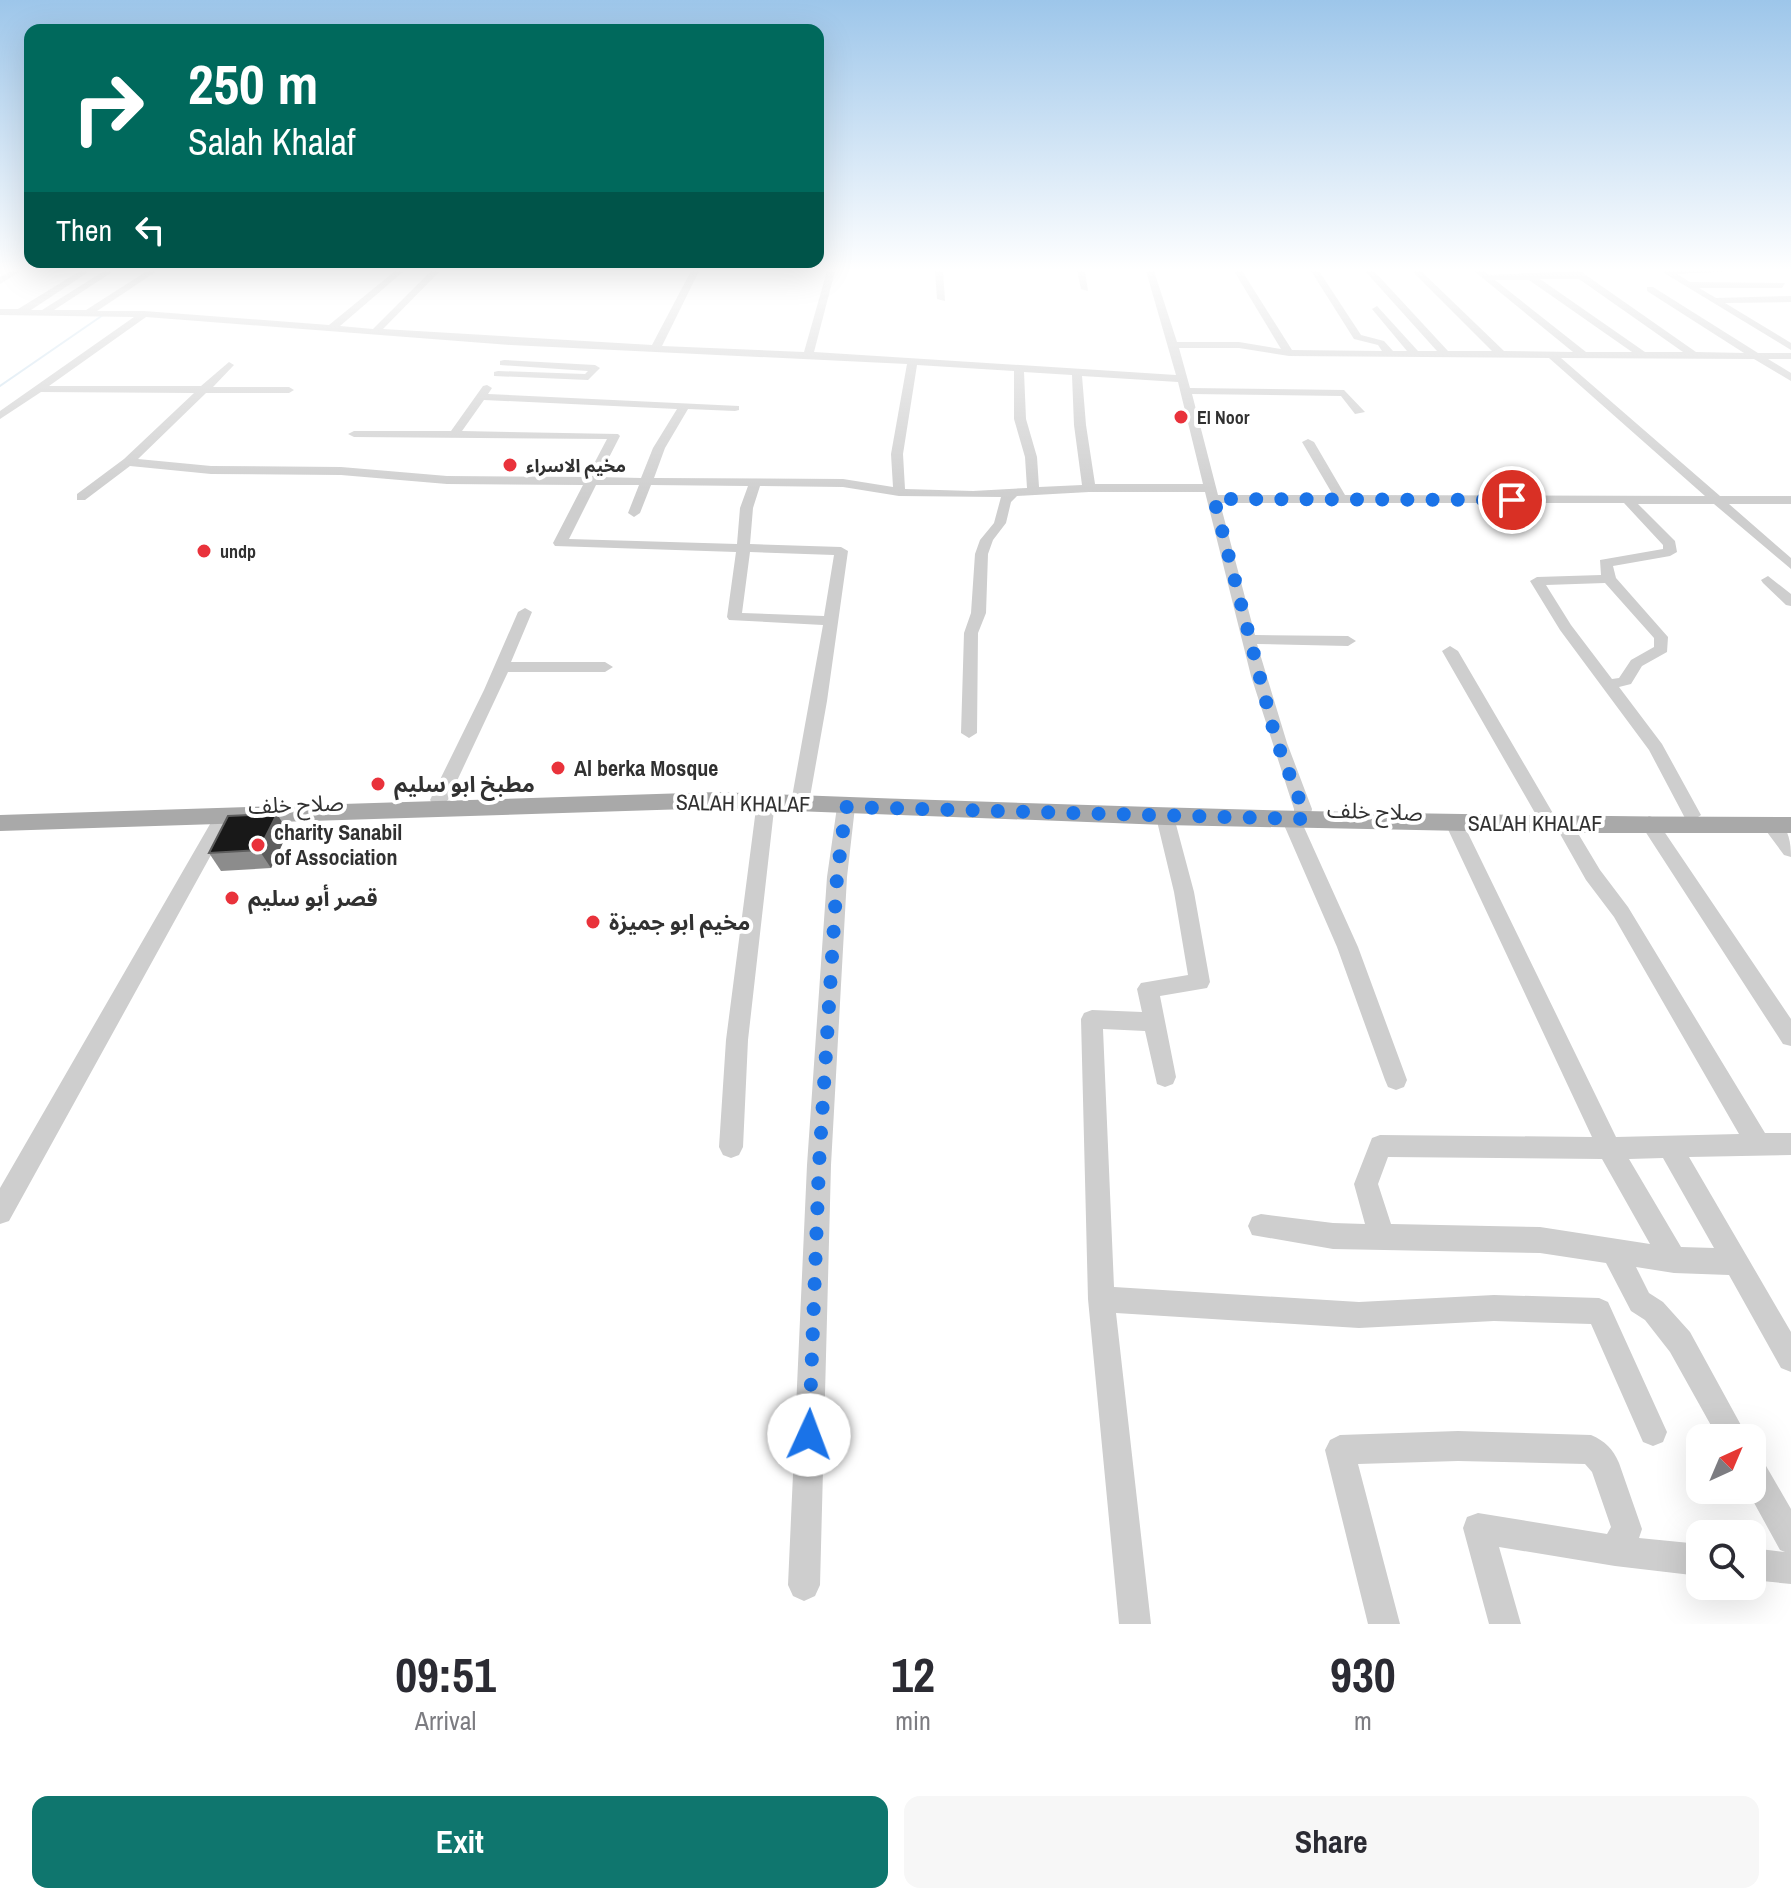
<!DOCTYPE html>
<html lang="en">
<head>
<meta charset="utf-8">
<style>
  body { margin:0; font-family:"Archivo Narrow","Noto Sans Arabic",sans-serif; background:#f7f7f7; color:#2b2b33; height:100vh; display:flex; flex-direction:column; font-size:30px; white-space:nowrap }
  * { box-sizing:border-box; margin:0 }
  p { font-size:26px; color:#7c7c81 }
  .icon { flex:none; width:44px; height:44px; fill:none; stroke:currentColor; stroke-width:2; stroke-linecap:round; stroke-linejoin:round }
  .map { position:relative; height:1624px; overflow:hidden }
  .drawer { display:flex; flex-direction:column; background:#fff; flex:1 }
  .drawer>* { flex:none }
  .hud { position:absolute; left:24px; top:24px; width:800px; height:244px; border-radius:16px; box-shadow:0 8px 32px #0002; background:#00695c; color:#fff; overflow:hidden }
  .needle { width:52px; rotate:44deg }
  .fabs { position:absolute; left:1686px; top:1424px; display:grid; gap:16px }
  .fabs a { display:grid; place-items:center; width:80px; height:80px; border-radius:16px; background:#fff; box-shadow:0 8px 32px #0002; font-size:40px }
  .pin { position:absolute; display:grid; place-items:center; width:68px; height:68px; color:#fff; margin:-34px; border:4px solid #fff; border-radius:50%; box-shadow:0 2px 8px #0007 }
  .me { position:absolute; width:88px; margin:-44px; rotate:2deg; stroke-linejoin:round; filter:drop-shadow(0 0 6px #0008) }
  .turn { display:flex; align-items:center; gap:28px; height:168px; padding:0 32px; font-size:36px }
  .turn .icon { width:104px; height:104px; stroke-width:2.5 }
  .turn b { display:block; font-size:56px; line-height:68px }
  .then { display:flex; align-items:center; height:76px; padding:0 32px; background:#0003; gap:16px; font-size:30px }
  .eta { display:flex; justify-content:space-evenly; align-items:center; height:136px; text-align:center }
  .eta b { font-size:48px; font-weight:700; line-height:56px }
  .action { display:flex; gap:16px; margin-top:auto; padding:16px 32px }
  .action a { flex:1; height:92px; border-radius:16px; background:#0f766e; color:#fff; font-size:32px; font-weight:700; line-height:92px; text-align:center }
  .action a+a { background:#f7f7f7; color:#2b2b33 }
  .map>svg:first-child { display:block }
  .lines { fill:none; stroke-linecap:round; stroke-linejoin:round }
  .stream { stroke:#cce0ee; stroke-width:2 }
  .minor { fill:#cecece; fill-rule:evenodd }
  .major { fill:#a9a9a9; fill-rule:evenodd }
  .wall { fill:#8c8c8c }
  .shaded-wall { fill:#5d5d5d }
  .building { fill:#181818; stroke:#5d5d5d; stroke-width:2 }
  .route { stroke:#1a73e8; stroke-width:14; stroke-dasharray:0 25.2 }
  .poi-dot { fill:#e9323b; stroke:#fff; stroke-width:3 }
  .labels { text-anchor:middle; dominant-baseline:central; stroke-width:8; stroke-linejoin:round; paint-order:stroke }
  .far-poi-label { font-size:18px; font-weight:bold; fill:#313131; stroke:#fff; text-anchor:start }
  .poi-label { font-size:22px; font-weight:bold; fill:#313131; stroke:#fff; text-anchor:start }
  .street-label { font-size:22px; fill:#313131; stroke:#fff }
</style>
</head>
<body>
<div class="map">
<svg width="1791" height="1624" viewBox="0 0 1791 1624">
  <rect width="100%" height="100%" fill="#fff"/>
  <g class="lines">
    <!-- stream -->
    <path class="stream" d="M0 386 103 315"/>
    <!-- minor -->
    <path class="minor" d="M11 271H21L0 284V277Z
      M80 271H90L31 310H42L104 271H114L54 310H86L147 271H157L97 311H144L329 325 395 271H404L340 326 373 329 431 271H440L383 329 652 345 691 271H699L662 346 804 352 827 271H835L814 352 1176 375 1146 271H1154L1177 342H1239L1281 349 1234 271H1242L1292 350 1382 351 1378 345 1354 339 1311 271H1319L1361 335 1384 341 1393 351H1407L1372 309 1377 306 1418 351H1437L1365 271H1374L1448 351H1492L1412 271H1421L1504 351 1573 352 1474 271H1484L1489 275 1580 271 1696 352 1744 353 1647 291V287H1653L1758 353H1791V359H1768L1791 373V381L1754 359 1561 358 1720 496H1791V504H1729L1791 558V569L1714 504H1638L1675 541 1677 552 1670 556 1613 566 1616 578 1668 637 1667 652 1642 666 1631 684 1619 687 1662 744 1701 815 1692 821 1686 820 1649 750 1560 630 1530 581 1537 577 1601 575 1600 560 1663 549V545L1624 503H1220L1255 635 1348 636 1356 641 1348 646 1257 644 1287 743 1312 809 1309 824 1303 825 1358 947 1407 1080 1404 1087 1396 1090 1388 1087 1385 1080 1337 947 1281 818 1284 813H1294V809L1251 676 1205 492H1089L1017 496 1011 502 1006 523 993 540 988 554 986 613 978 633 977 733 969 738 961 733 964 633 971 613 975 554 980 540 994 523 1001 497 899 496 843 487 760 486 753 508 750 544 841 547 848 551 827 701 810 797 801 803 792 797 823 625 729 620 727 617 736 552 555 546 553 543 583 485 447 484 341 475 211 474 130 466 85 500H77V494L124 459 194 393 41 392 0 419V411L134 317 0 315V309H18ZM1540 279H1579L1683 352H1645ZM1495 280H1529L1632 352H1586ZM146 317 511 345 907 364 891 454 893 487 843 479 654 478 665 448 688 409 735 411 739 410V406L488 394 492 388 487 385 483 386 451 431H354L348 434 354 437 607 439 587 477 447 476 341 467 211 466 138 459 206 393H289L294 390 289 387H213L234 365 229 362 201 386H49ZM1179 348H1239L1289 356 1549 358 1705 496 1345 495 1314 442 1308 439 1302 442 1333 495H1218L1192 394 1341 396 1355 414 1365 412 1344 390 1190 388ZM917 365 1014 371V419L1025 457 1027 488 973 491 905 489 903 454ZM1024 372 1072 375 1074 425 1082 485 1039 487 1037 457 1026 419ZM1082 376 1178 382 1203 484H1095L1086 425ZM484 400 677 409 653 448 641 478 599 477 620 436 618 434 462 431ZM596 485H639L628 513 634 517 640 513 651 485 748 486 740 508 737 544 569 539ZM750 552 834 555 824 616 742 613ZM1605 583 1654 638V647L1631 660 1619 678 1612 679 1571 625 1546 585Z
      M935 271H943L945 301 937 299Z
      M1077 271H1085L1088 291 1081 289Z
      M1661 271H1736L1677 274 1690 282 1785 283 1782 288H1699L1716 298 1791 296V302L1725 303 1791 343V350Z
      M504 360 595 365 600 368 588 380 494 376V372L498 371 585 374 588 371 500 365V361Z
      M1768 576 1791 594V606L1786 605 1763 583 1761 580Z
      M525 608 532 612 511 662H605L613 667 605 672H508L448 800 439 806 433 804 430 800 484 690 518 612Z
      M1450 646 1458 651 1551 810 1554 815 1551 820H1539L1442 651Z
      M766 795 775 801 748 1040 743 1147 739 1155 731 1158 723 1155 719 1147 726 1040 757 801Z
      M846 801 855 807 847 877 831 1165 820 1585 815 1596 804 1601 793 1596 788 1585 807 1165 827 877 837 807Z
      M223 811 232 817 9 1221 0 1224V1188L217 812Z
      M1165 811 1174 817 1194 892 1210 982 1207 988 1160 996 1176 1077 1173 1084 1165 1087 1157 1084 1145 1031 1103 1029 1114 1287 1359 1302 1494 1295 1599 1298 1608 1302 1667 1432 1663 1442 1653 1446 1643 1442 1591 1324 1494 1321 1359 1328 1116 1313 1151 1624H1119L1088 1299 1081 1019 1084 1013 1092 1010 1142 1012 1137 989 1141 983 1188 975 1174 892 1156 817Z
      M1454 816 1463 823 1616 1137 1739 1134 1614 917 1586 880 1555 825 1564 818 1570 820 1600 870 1628 907 1765 1133H1791V1155L1689 1157 1791 1332V1372L1781 1368 1729 1275 1674 1273 1636 1267 1649 1293 1663 1302 1690 1332 1748 1438H1718L1670 1352 1645 1320 1631 1311 1606 1263 1540 1253 1333 1249 1252 1235 1248 1226 1252 1217 1261 1214 1333 1223 1365 1224 1354 1184 1372 1138 1380 1135 1592 1137 1445 823ZM1388 1157 1602 1159 1650 1244 1540 1227 1391 1224 1378 1184ZM1663 1158 1714 1248 1681 1247 1629 1159Z
      M1649 816 1655 818 1791 1019V1046L1783 1044 1643 828 1640 823Z
      M1770 817C1788 823 1791 840 1791 857L1784 855 1761 824Z
      M1458 1431 1591 1435C1605 1441 1613 1449 1619 1463L1642 1529 1639 1538 1700 1544V1576L1615 1566 1499 1547 1521 1624H1489L1463 1528 1467 1517 1478 1513 1607 1534 1611 1527 1592 1472 1585 1464 1458 1461 1358 1464 1400 1624H1368L1325 1450 1330 1440 1340 1435Z
      M1752 1454 1762 1459 1791 1509V1584L1752 1580V1548L1785 1552 1780 1550 1747 1490H1752Z"/>
    <!-- major -->
    <path class="major" d="M719 792C1076 806 1433 817 1791 817V833H1564L1165 825 719 808 0 831V815Z"/>
  </g>
  <!-- wall -->
  <path class="wall" d="M277 814 288 832 271 868 221 871 209 853Z"/>
  <!-- shaded-wall -->
  <path class="shaded-wall" d="M277 814 288 832 271 868 259 850Z"/>
  <!-- building -->
  <path class="building" d="M277 814 259 850 209 853 228 816Z"/>
  <!-- sky -->
  <linearGradient id="sky" x2="0" y2="1"><stop stop-color="#9dc6ea"/><stop offset="0.54" stop-color="#fff"/><stop offset="1" stop-color="#fff" stop-opacity="0"/></linearGradient>
  <rect width="1791" height="499" fill="url(#sky)"/>
  <g class="lines">
    <!-- route -->
    <path class="route" d="M809 1435 819 1165 837 877 846 807 1303 819V809L1276 740 1214 499 1512 500"/>
  </g>
  <!-- markers -->
  <g class="poi-dot">
    <circle cx="1181" cy="417" r="8"/>
    <circle cx="510" cy="465" r="8"/>
    <circle cx="204" cy="551" r="8"/>
    <circle cx="558" cy="768" r="8"/>
    <circle cx="378" cy="784" r="8"/>
    <circle cx="258" cy="845" r="8"/>
    <circle cx="232" cy="898" r="8"/>
    <circle cx="593" cy="922" r="8"/>
  </g>
  <g class="labels">
    <!-- far-poi labels -->
    <g class="far-poi-label">
      <text x="1197" y="417">El Noor</text>
      <text x="526" y="465">مخيم الاسراء</text>
      <text x="220" y="551">undp</text>
    </g>
    <!-- poi labels -->
    <g class="poi-label">
      <text x="574" y="768">Al berka Mosque</text>
      <text x="394" y="784">مطبخ ابو سليم</text>
      <text x="274" y="832">charity Sanabil<tspan x="274" dy="25">of Association</tspan></text>
      <text x="248" y="898">قصر أبو سليم</text>
      <text x="609" y="922">مخيم ابو جميزة</text>
    </g>
    <!-- street labels -->
    <g class="street-label">
      <text transform="translate(743 803) rotate(1)">SALAH KHALAF</text>
      <text transform="translate(296 804) rotate(-2)">صلاح خلف</text>
      <text transform="translate(1375 811) rotate(2)">صلاح خلف</text>
      <text x="1535" y="823">SALAH KHALAF</text>
    </g>
  </g>
</svg>
<div class="fabs">
<a><svg class="needle" viewBox="-14 -14 28 28"><path d="M0-13l5 13h-10z" fill="#e53935"/><path d="M0 13l5-13h-10z" fill="#7c7c81"/></svg></a>
<a><svg class="icon" aria-label="search" viewBox="0 0 24 24"><circle cx="10" cy="10" r="6"/><path d="M15 15l6 6"/></svg></a>
</div>
<div class="pin" style="left:1512px;top:500px;background:#d93025"><svg class="icon" aria-label="arrive" viewBox="0 0 24 24"><path d="M6 21V4h12l-3 4 3 4H6"/></svg></div>
<svg class="me" style="left:809px;top:1435px" viewBox="-20 -20 40 40"><circle r="19" fill="#fff"/><path d="M0-13L10 11 0 6-10 11z" fill="#1a73e8"/></svg>
<div class="hud">
<div class="turn"><svg class="icon" aria-label="right" viewBox="0 0 24 24"><path d="M7 20v-9h11M14 6l5 5-5 5"/></svg><div><b>250 m</b>Salah Khalaf</div></div>
<div class="then">Then<svg class="icon" aria-label="left" viewBox="0 0 24 24"><path d="M17 20v-9H6M10 6l-5 5 5 5"/></svg></div>
</div>
</div>
<section class="drawer">
<div class="eta">
<div><b>09:51</b><p>Arrival</p></div>
<div><b>12</b><p>min</p></div>
<div><b>930</b><p>m</p></div>
</div>
<div class="action"><a>Exit</a><a>Share</a></div>
</section>
</body>
</html>
